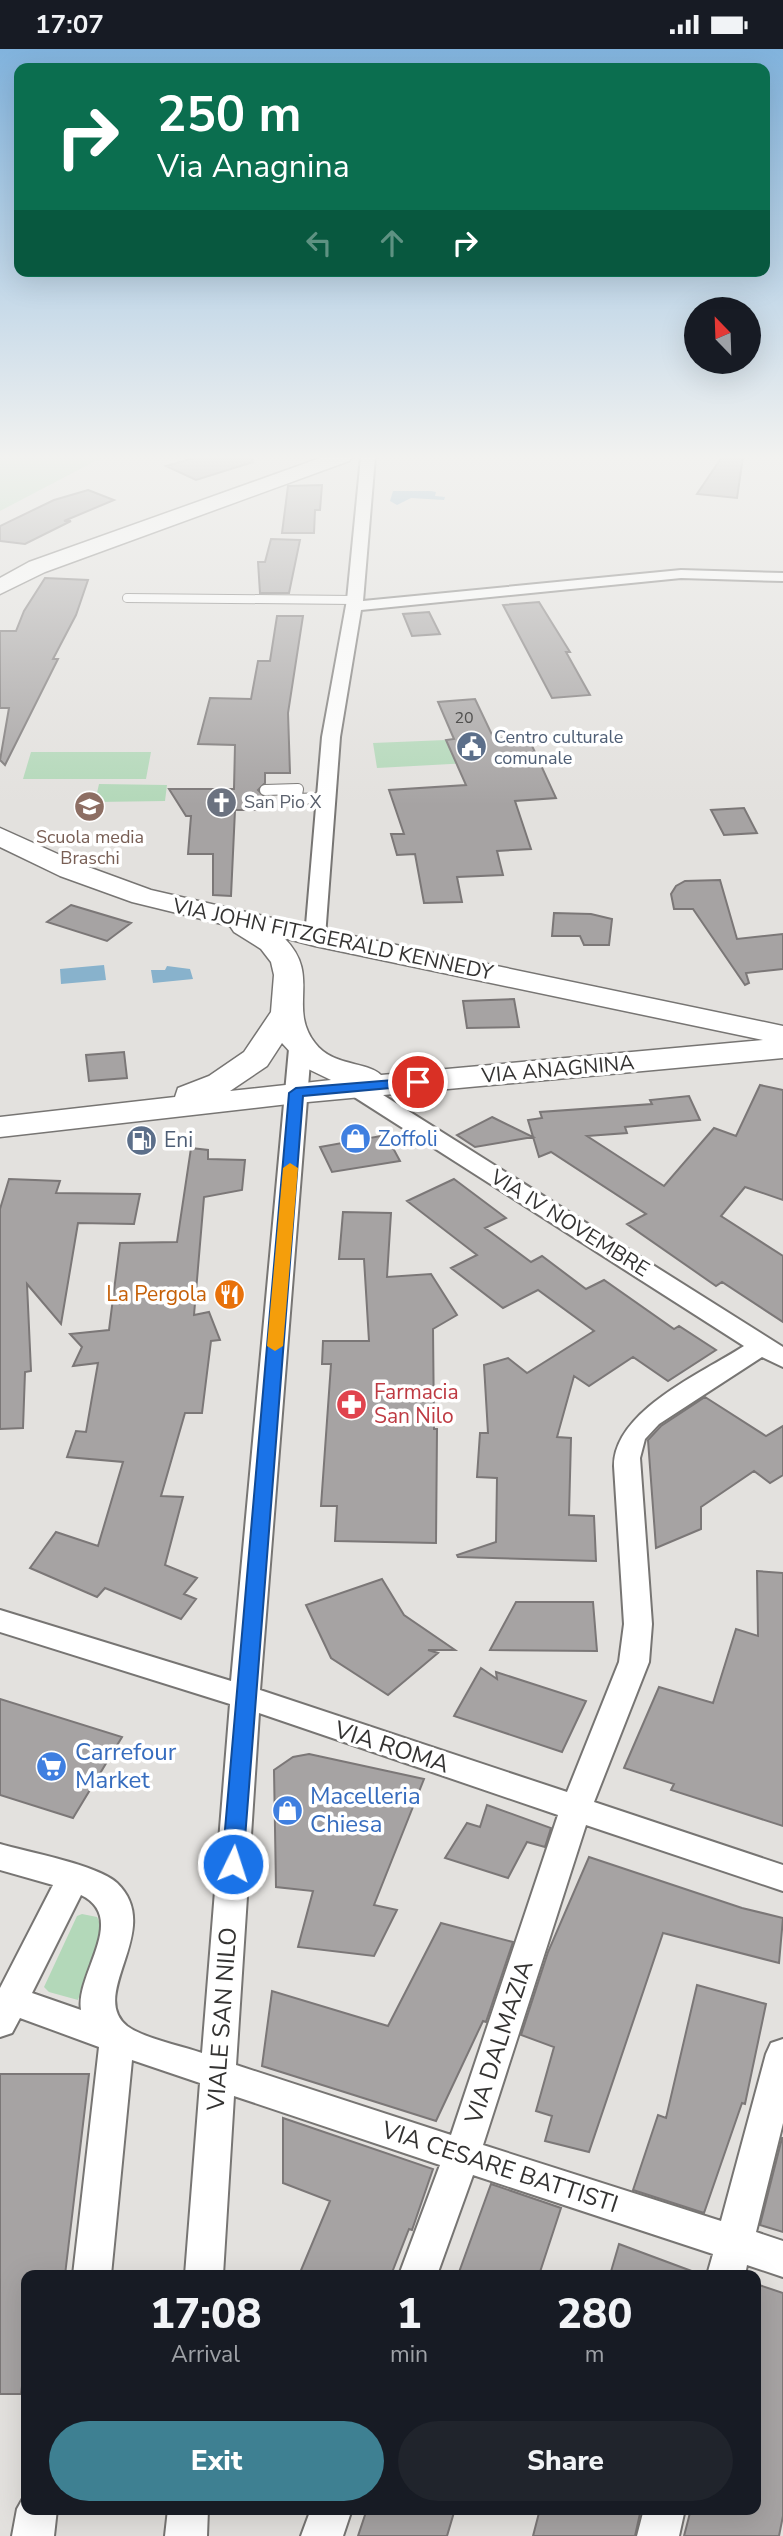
<!DOCTYPE html>
<html lang="en">
<head>
<meta charset="utf-8">
<style>
  body { margin:0; font-family:"Nunito Sans",sans-serif; background:#20242c; color:#f1f3f6; height:100vh; display:flex; flex-direction:column; font-size:26px; white-space:nowrap }
  * { box-sizing:border-box; margin:0 }
  p { font-size:23px; color:#9ea1a6 }
  .icon { flex:none; width:38px; height:38px; fill:none; stroke:currentColor; stroke-width:2; stroke-linecap:round; stroke-linejoin:round }
  .map { position:relative; flex:1; overflow:hidden }
  .drawer { position:absolute; left:21px; top:2221px; width:740px; height:245px; display:flex; flex-direction:column; background:#171b24; border-radius:14px; box-shadow:0 7px 28px #0002 }
  .drawer>* { flex:none }
  .guide { position:absolute; left:14px; top:14px; width:756px; height:214px; border-radius:14px; box-shadow:0 7px 28px #0002; background:#0b6e4f; color:#fff; overflow:hidden }
  .needle { width:46px; rotate:337deg }
  .fabs { position:absolute; left:684px; top:248px; display:grid; gap:14px }
  .fabs a { display:grid; place-items:center; width:77px; height:77px; border-radius:50%; background:#171b24; box-shadow:0 7px 28px #0002; font-size:35px }
  .pin { position:absolute; display:grid; place-items:center; width:60px; height:60px; color:#fff; margin:-30px; border:4px solid #fff; border-radius:50%; box-shadow:0 2px 7px #0007 }
  .me { position:absolute; width:77px; margin:-38px; rotate:4deg; stroke-linejoin:round; filter:drop-shadow(0 0 5px #0008) }
  .turn { display:flex; align-items:center; gap:24px; height:147px; padding:0 28px; font-size:32px }
  .turn .icon { width:91px; height:91px; stroke-width:2.5 }
  .turn b { display:block; font-size:49px; line-height:60px }
  .lanes { display:flex; align-items:center; height:66px; padding:0 28px; background:#0003; justify-content:center; gap:35px; direction:ltr }
  .lanes .off { opacity:.35 }
  .eta { display:flex; justify-content:space-evenly; align-items:center; height:119px; text-align:center }
  .eta b { font-size:42px; font-weight:800; line-height:49px }
  .primary-button { display:flex; gap:14px; margin-top:auto; padding:14px 28px }
  .primary-button a { flex:1; height:80px; border-radius:42px; background:#3e8092; color:#fff; font-size:28px; font-weight:800; line-height:80px; text-align:center }
  .primary-button a+a { background:#20242c; color:#f1f3f6 }
  .status { display:flex; justify-content:space-between; align-items:center; height:49px; padding:0 35px; background:#171b24; direction:ltr }
  .status svg { height:19px; fill:currentColor }
  .map>svg:first-child { display:block }
  .green { fill:#b3d8b9 }
  .water { fill:#88b2cc }
  .building { fill:#a6a3a3; stroke:#7b7777; stroke-width:2 }
  .lines { fill:none; stroke-linecap:round; stroke-linejoin:round }
  .lane-far1-casing { stroke:#777573; stroke-width:10 }
  .lane-casing { stroke:#777573; stroke-width:12 }
  .street-casing { stroke:#777573; stroke-width:4 }
  .secondary-casing { stroke:#777573; stroke-width:3 }
  .lane-far1 { stroke:#fff; stroke-width:8 }
  .lane { stroke:#fff; stroke-width:10 }
  .street { fill:#fff; fill-rule:evenodd }
  .secondary { fill:#fff; fill-rule:evenodd }
  .route { fill:#1a73e8; stroke:#114b97; stroke-width:2 }
  .slow { fill:#f59e0b }
  .labels { text-anchor:middle; dominant-baseline:central; stroke-width:7; stroke-linejoin:round; paint-order:stroke }
  .far-number-label { font-size:16px; fill:#504f4e }
  .far-service-label { font-size:18px; fill:#4e5e75; stroke:#fff; text-anchor:start }
  .far-worship-label { font-size:18px; fill:#5b616d; stroke:#fff; text-anchor:start }
  .far-education-label { font-size:18px; fill:#785e54; stroke:#fff }
  .street-label { font-size:21px; fill:#343332; stroke:#fff }
  .shop-label { font-size:21px; fill:#366cbe; stroke:#fff; text-anchor:start }
  .service-label { font-size:21px; fill:#4e5e75; stroke:#fff; text-anchor:start }
  .food-label { font-size:21px; fill:#c56008; stroke:#fff; text-anchor:end }
  .health-label { font-size:21px; fill:#be3a42; stroke:#fff; text-anchor:start }
  .near-street-label { font-size:24px; fill:#343332; stroke:#fff }
  .near-shop-label { font-size:24px; fill:#366cbe; stroke:#fff; text-anchor:start }
</style>
</head>
<body>
<div class="status"><b>17:07</b><svg viewBox="0 0 49 12"><path d="M0 12V9h3v3zM5 12V6h3v6zM10 12V3h3v9zM15 12V0h3v12zM26 1h20v11H26zM47 4h2v5h-2z"/></svg></div>
<div class="map">
<svg width="783" height="2487" viewBox="0 0 783 2487">
  <rect width="100%" height="100%" fill="#e3e1de"/>
  <!-- green -->
  <path class="green" d="M0 408H103L0 462Z
    M446 691 454 708 506 712 377 719 373 694Z
    M31 703H151L146 730H23Z
    M99 735 167 736 165 752 95 753Z
    M82 1865 97 1868C109 1889 86 1929 78 1951L49 1943 44 1938 77 1867Z"/>
  <!-- water -->
  <path class="water" d="M393 442H431L436 443 435 447 445 448 444 451 411 449 397 456 390 452Z
    M104 916 106 931 61 935 60 920Z
    M167 917 190 920 193 930 153 934 151 921H165Z"/>
  <!-- building -->
  <path class="building" d="M197 408H252L253 413 196 431 166 417Z
    M722 408H743L737 449 697 445Z
    M322 436 320 461H315L314 484H282L288 437Z
    M88 441 114 451 64 472H71L25 495 0 492V477L54 451Z
    M271 490 300 491 289 544H260L258 513H265Z
    M45 529 88 531 76 566 53 610H58L5 716 0 711 9 659H0V582H16L24 562Z
    M539 553 570 603H566L590 646 552 649 503 556Z
    M429 563 440 585 412 587 403 565Z
    M277 567H303L288 664 290 724H265V734L258 741 265 748 264 761H235L231 847 213 846V805H188L191 767H186L169 740H234L235 696 198 695 210 649 251 650 258 612H270Z
    M475 650 494 690 528 688 556 749 515 752 531 800 497 802 503 826 457 828 462 853 424 854 415 805 397 806 391 785H404L389 741 466 736 446 691 454 690 438 653Z
    M744 759 757 784 724 786 711 761Z
    M720 831 737 890 783 885V920L746 924 749 934 745 936 693 860H674L671 845 676 837 685 832Z
    M71 856 131 874 107 892 47 873Z
    M554 864 591 865 612 870 609 896H584L580 887H552Z
    M514 950 519 978 467 979 463 952Z
    M124 1003 127 1029 89 1032 86 1006Z
    M760 1036 783 1041V1151L745 1138 721 1167 783 1207V1273L722 1233 716 1237 627 1175 646 1165 551 1103 539 1108 528 1071 542 1069 540 1063 652 1055 650 1051 689 1047 700 1071 625 1078 627 1084 587 1087 664 1137 714 1079 736 1087Z
    M492 1068 533 1088 475 1098 457 1086Z
    M386 1086 400 1112 332 1123 320 1098Z
    M191 1099 208 1101V1110L245 1111 242 1141 204 1148 194 1266 209 1263 220 1291 211 1292 202 1364H185L161 1447 183 1448 165 1516 197 1529 184 1545 196 1550 181 1570 105 1539 97 1548 30 1519 56 1483 98 1497 123 1413 67 1408 76 1382 86 1383 98 1314 73 1317 82 1298 70 1285 109 1281 120 1194 177 1193Z
    M9 1130 60 1132 56 1144 140 1145 134 1175 78 1174 61 1275 27 1235 31 1322 25 1323 23 1379 0 1380V1160Z
    M454 1130 506 1169 485 1179 531 1213 542 1207 586 1240 604 1231 674 1280 679 1277 716 1301 668 1332 633 1308 589 1337 574 1327 557 1388 571 1389 569 1466 594 1467 596 1512 458 1508 457 1506 496 1493 497 1429 477 1428 480 1384H488L484 1316 508 1309 527 1324 594 1282 538 1241 503 1259 451 1219 477 1206 407 1152Z
    M343 1163 391 1164 387 1228 431 1225 457 1266 433 1280 434 1380H437L436 1494 335 1492 337 1457H321L331 1315H322L323 1292H369L364 1210H339Z
    M705 1348 766 1387 783 1377V1426L770 1434 754 1422 701 1458V1480L656 1499 648 1391 661 1377Z
    M757 1522 783 1524V1777L671 1741 674 1735 624 1719 659 1638 713 1654 736 1580 758 1587Z
    M382 1530 404 1566 455 1601H428L438 1604 388 1646 331 1609 306 1556Z
    M516 1553H593L597 1602 490 1601Z
    M481 1619 497 1630 496 1623 586 1652 562 1703 454 1667Z
    M0 1650 122 1688 73 1769 0 1746Z
    M309 1705 424 1730 374 1856 397 1861 374 1907 298 1898 313 1842 276 1838 274 1721 293 1708Z
    M487 1756 551 1779 545 1798 527 1793 508 1829 445 1809 467 1774 480 1778Z
    M589 1808 742 1859 783 1869 779 1914 663 1884 589 2103 545 2092 552 2067 536 2062 554 1998 521 1986 548 1903Z
    M441 1874 513 1893 486 1973 483 1972 436 2072 262 2017 272 1942 388 1977Z
    M697 1936 766 1955 745 2055 742 2054 704 2164 633 2141 658 2066 666 2069Z
    M0 2025H89L65 2226H26V2305L21 2345H0Z
    M283 2069 433 2120 412 2181 409 2180 391 2226H299L330 2152 283 2134Z
    M782 2089H783V2183L760 2176Z
    M491 2135 561 2159 539 2226H458Z
    M619 2195 697 2224V2226H610Z
    M756 2235 783 2244V2467L779 2487H684L691 2460H756Z
    M367 2460H455L447 2487H358Z
    M540 2460H641L635 2487H533Z"/>
  <g class="lines">
    <defs>
      <path id="lane-far1" d="M127 549 355 551"/>
      <path id="lane" d="M265 741 298 740 296 750 327 749"/>
      <path id="street" d="M361 408H375L363 552 681 521 783 524V532L681 529 361 561 340 688 325 888 315 894 305 888 322 688 347 551Z
        M300 994 311 1000 260 1641 567 1743 619 1613 624 1575 614 1417C614 1362 702 1324 744 1297L348 1044 345 1039 348 1034H364L783 1298V1318L762 1308 659 1375 645 1390 640 1409 652 1575 649 1613 594 1753 783 1816V1842L586 1776 483 2096 721 2172 766 2005 771 1994 783 1990V2074L756 2183 783 2192V2228L747 2216 745 2226H707L713 2205 473 2126 437 2226H399L440 2116 234 2047 223 2226H185L200 2034 132 2011 111 2226H73L99 1998 20 1969 12 1984 0 1988V1939L53 1836 0 1821V1795C27 1803 98 1816 117 1834 165 1880 87 1945 127 1977 143 1989 182 1997 202 2004L230 1655 0 1583V1561L231 1632 289 1000ZM259 1664 558 1766 451 2086 236 2016ZM81 1846C129 1869 75 1925 81 1961L32 1944Z
        M26 2444V2460H57L54 2487H12L17 2460Z
        M168 2460H208L207 2487H165Z
        M311 2460H352L343 2487H301Z
        M644 2460H685L679 2487H637Z"/>
      <path id="secondary" d="M323 408H352L349 412 45 523 0 545V529L29 513Z
        M0 779 80 815 151 841 315 879 783 977V1009L297 1054 0 1088V1068L175 1048 178 1039 209 1027 244 1003 271 963 274 926 271 913 261 900 234 883 230 877 132 853 60 827 0 798ZM284 889 315 897 763 991 381 1026C367 1012 333 1018 315 994 287 958 322 926 284 889ZM282 994 304 1018 331 1031 230 1042 267 1017Z"/>
    </defs>
    <!-- lane-far1 casing -->
    <use href="#lane-far1" class="lane-far1-casing"/>
    <!-- lane casing -->
    <use href="#lane" class="lane-casing"/>
    <!-- street casing -->
    <use href="#street" class="street-casing"/>
    <!-- secondary casing -->
    <use href="#secondary" class="secondary-casing"/>
    <!-- lane-far1 -->
    <use href="#lane-far1" class="lane-far1"/>
    <!-- lane -->
    <use href="#lane" class="lane"/>
    <!-- street -->
    <use href="#street" class="street"/>
    <!-- secondary -->
    <use href="#secondary" class="secondary"/>
  </g>
  <!-- sky -->
  <linearGradient id="sky" x2="0" y2="1"><stop stop-color="#81b3dd"/><stop offset="0.54" stop-color="#f2f2f0"/><stop offset="1" stop-color="#f2f2f0" stop-opacity="0"/></linearGradient>
  <rect width="783" height="756" fill="url(#sky)"/>
  <!-- route -->
  <path class="route" d="M418 1029 423 1030V1036L303 1047 243 1815 240 1821 233 1823 226 1821 222 1815 289 1044 296 1039Z"/>
  <!-- slow -->
  <path class="slow" d="M290 1114 298 1119 283 1297 275 1302 267 1297 283 1119Z"/>
  <!-- icons -->
  <defs>
    <symbol id="civic-disc" viewBox="-11 -11 22 22"><circle r="9.5" fill="#5c6f8a" stroke="#fff"/><path d="M-.6-6.5H3V-4.5H.6V-3L4-1V1h2V6H-6V1h2V-1L-.6-3ZM-1.2 2.5V6h2.4V2.5Z" fill="#fff"/></symbol>
    <symbol id="church-disc" viewBox="-11 -11 22 22"><circle r="9.5" fill="#6b7280" stroke="#fff"/><path d="M-1.2-6h2.4v3.5h3.3v2.4h-3.3V6h-2.4V-.1h-3.3v-2.4h3.3Z" fill="#fff"/></symbol>
    <symbol id="school-disc" viewBox="-11 -11 22 22"><circle r="9.5" fill="#8d6e63" stroke="#fff"/><path d="M0-5L7-2L0 1L-7-2ZM-4 1L0 2.5L4 1V4Q0 6-4 4Z" fill="#fff"/></symbol>
    <symbol id="shop-disc" viewBox="-11 -11 22 22"><circle r="9.5" fill="#3f7fe0" stroke="#fff"/><path d="M-5-2.5h2.3a2.7 3.5 0 0 1 5.4 0H5L5.5 6h-11ZM-1.5-2.5h3a1.5 2.3 0 0 0-3 0Z" fill="#fff"/></symbol>
    <symbol id="fuel-disc" viewBox="-11 -11 22 22"><circle r="9.5" fill="#5c6f8a" stroke="#fff"/><path d="M-5.5-6h7V0h2V4h1.3V-2.5L3-4.5l.8-.8L6-3V5H2.5V1h-1V6h-7ZM-4.2-4.7v3.2H.2V-4.7Z" fill="#fff"/></symbol>
    <symbol id="restaurant-disc" viewBox="-11 -11 22 22"><circle r="9.5" fill="#e8710a" stroke="#fff"/><path d="M-5-6h1v4h1v-4h1v4h1v-4h1v5L-1.5 .5V6h-2V.5L-5-1ZM5-6V6H3V1.5H1.5Q1.5-4 5-6Z" fill="#fff"/></symbol>
    <symbol id="pharmacy-disc" viewBox="-11 -11 22 22"><circle r="9.5" fill="#e0444e" stroke="#fff"/><path d="M-2-6h4v4h4v4h-4v4h-4v-4h-4v-4h4Z" fill="#fff"/></symbol>
    <symbol id="supermarket-disc" viewBox="-11 -11 22 22"><circle r="9.5" fill="#3f7fe0" stroke="#fff"/><path d="M-6-5.5h2.5l.6 2H6L4.5 2H-2.5L-4.4-4H-6ZM-1.5 3.2a1.3 1.3 0 1 0 .1 0ZM3 3.2a1.3 1.3 0 1 0 .1 0Z" fill="#fff"/></symbol>
  </defs>
  <g fill-rule="evenodd">
    <use href="#civic-disc" x="454" y="680" width="35" height="35"/>
    <use href="#church-disc" x="204" y="736" width="35" height="35"/>
    <use href="#school-disc" x="72" y="740" width="35" height="35"/>
    <use href="#shop-disc" x="338" y="1072" width="35" height="35"/>
    <use href="#fuel-disc" x="124" y="1074" width="35" height="35"/>
    <use href="#restaurant-disc" x="212" y="1228" width="35" height="35"/>
    <use href="#pharmacy-disc" x="334" y="1338" width="35" height="35"/>
    <use href="#supermarket-disc" x="34" y="1700" width="35" height="35"/>
    <use href="#shop-disc" x="270" y="1744" width="35" height="35"/>
  </g>
  <g class="labels">
    <!-- far-number labels -->
    <g class="far-number-label">
      <text x="464" y="669">20</text>
    </g>
    <!-- far-service labels -->
    <g class="far-service-label">
      <text x="494" y="688">Centro culturale<tspan x="494" dy="21">comunale</tspan></text>
    </g>
    <!-- far-worship labels -->
    <g class="far-worship-label">
      <text x="244" y="753">San Pio X</text>
    </g>
    <!-- far-education labels -->
    <g class="far-education-label">
      <text x="90" y="788">Scuola media<tspan x="90" dy="21">Braschi</tspan></text>
    </g>
    <!-- street labels -->
    <g class="street-label">
      <text transform="translate(333 890) rotate(12)">VIA JOHN FITZGERALD KENNEDY</text>
      <text transform="translate(558 1020) rotate(-5)">VIA ANAGNINA</text>
      <text transform="translate(570 1174) rotate(32)">VIA IV NOVEMBRE</text>
    </g>
    <!-- shop labels -->
    <g class="shop-label">
      <text x="378" y="1090">Zoffoli</text>
    </g>
    <!-- service labels -->
    <g class="service-label">
      <text x="164" y="1091">Eni</text>
    </g>
    <!-- food labels -->
    <g class="food-label">
      <text x="207" y="1245">La Pergola</text>
    </g>
    <!-- health labels -->
    <g class="health-label">
      <text x="374" y="1343">Farmacia<tspan x="374" dy="24">San Nilo</tspan></text>
    </g>
    <!-- near-street labels -->
    <g class="near-street-label">
      <text transform="translate(392 1698) rotate(18)">VIA ROMA</text>
      <text transform="translate(222 1970) rotate(-86)">VIALE SAN NILO</text>
      <text transform="translate(499 1993) rotate(-72)">VIA DALMAZIA</text>
      <text transform="translate(500 2118) rotate(18)">VIA CESARE BATTISTI</text>
    </g>
    <!-- near-shop labels -->
    <g class="near-shop-label">
      <text x="75" y="1703">Carrefour<tspan x="75" dy="28">Market</tspan></text>
      <text x="310" y="1747">Macelleria<tspan x="310" dy="28">Chiesa</tspan></text>
    </g>
  </g>
</svg>
<div class="fabs">
<a><svg class="needle" viewBox="-14 -14 28 28"><path d="M0-13l5 13h-10z" fill="#e53935"/><path d="M0 13l5-13h-10z" fill="#9ea1a6"/></svg></a>
</div>
<div class="pin" style="left:418px;top:1033px;background:#d93025"><svg class="icon" aria-label="arrive" viewBox="0 0 24 24"><path d="M6 21V4h12l-3 4 3 4H6"/></svg></div>
<svg class="me" style="left:233px;top:1815px" viewBox="-20 -20 40 40"><circle r="17" fill="#1a73e8" stroke="#fff" stroke-width="3"/><path d="M0-11L8 9 0 5-8 9z" fill="#fff"/></svg>
<div class="guide">
<div class="turn"><svg class="icon" aria-label="right" viewBox="0 0 24 24"><path d="M7 20v-9h11M14 6l5 5-5 5"/></svg><div><b>250 m</b>Via Anagnina</div></div>
<div class="lanes"><svg class="icon off" aria-label="left" viewBox="0 0 24 24"><path d="M17 20v-9H6M10 6l-5 5 5 5"/></svg><svg class="icon off" aria-label="ahead" viewBox="0 0 24 24"><path d="M12 20V5M6 11l6-6 6 6"/></svg><svg class="icon" aria-label="right" viewBox="0 0 24 24"><path d="M7 20v-9h11M14 6l5 5-5 5"/></svg></div>
</div>
<section class="drawer">
<div class="eta">
<div><b>17:08</b><p>Arrival</p></div>
<div><b>1</b><p>min</p></div>
<div><b>280</b><p>m</p></div>
</div>
<div class="primary-button"><a>Exit</a><a>Share</a></div>
</section>
</div>
</body>
</html>
